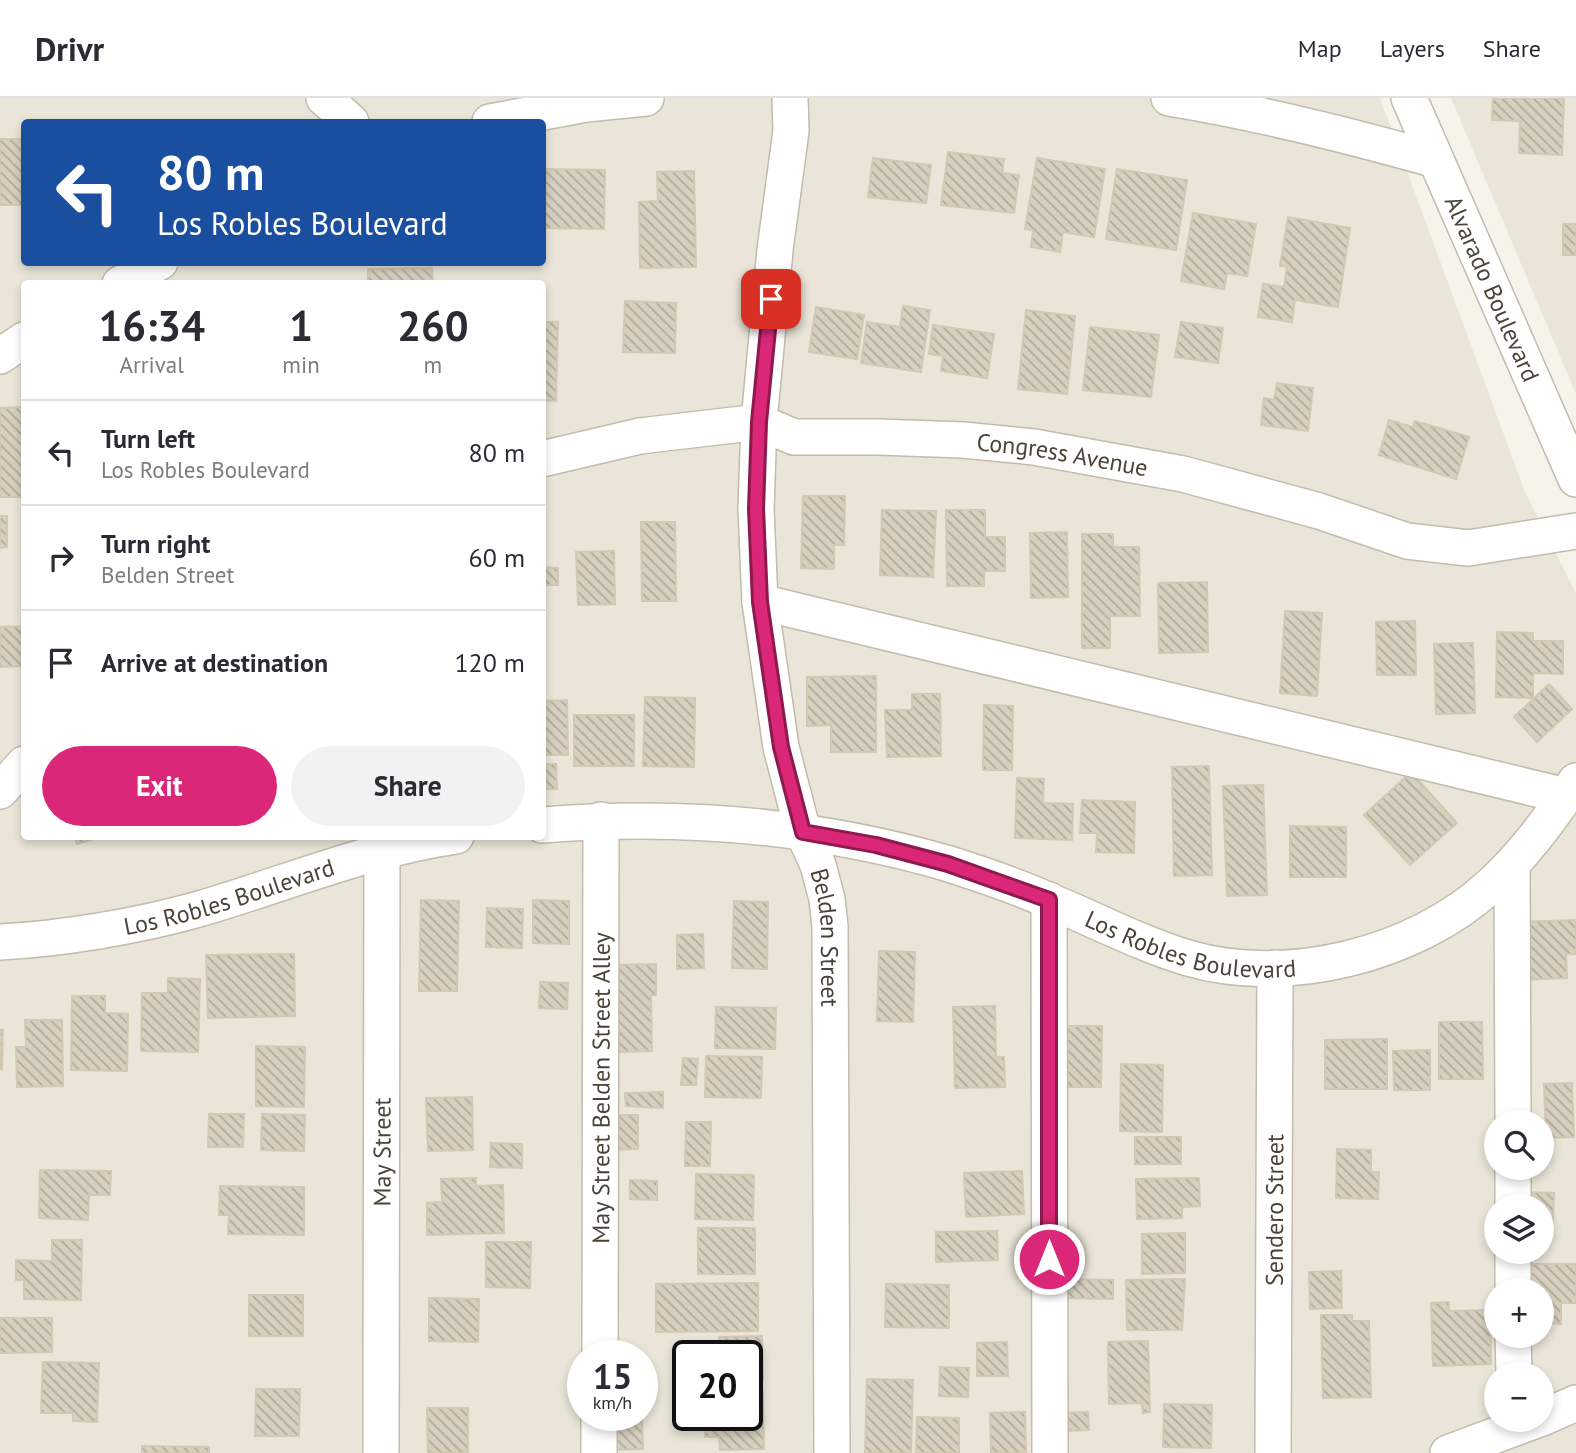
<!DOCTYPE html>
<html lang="en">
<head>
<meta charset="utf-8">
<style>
  body { margin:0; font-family:"PT Sans",sans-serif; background:#f2f2f3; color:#2b2b33; height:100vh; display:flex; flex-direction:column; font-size:26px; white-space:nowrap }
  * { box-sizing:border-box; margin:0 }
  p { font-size:23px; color:#7c7c81 }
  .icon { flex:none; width:38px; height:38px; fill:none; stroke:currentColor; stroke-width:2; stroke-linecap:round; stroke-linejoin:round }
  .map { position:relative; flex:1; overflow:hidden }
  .sheet { position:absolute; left:21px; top:182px; width:525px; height:560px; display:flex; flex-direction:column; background:#fff; border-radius:7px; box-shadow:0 4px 10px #0003 }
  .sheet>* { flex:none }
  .guide { position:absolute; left:21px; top:21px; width:525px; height:147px; border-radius:7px; box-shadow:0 4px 10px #0003; background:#1a4fa0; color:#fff; overflow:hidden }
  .fabs { position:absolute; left:1484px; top:1012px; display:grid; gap:14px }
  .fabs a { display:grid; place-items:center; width:70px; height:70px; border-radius:50%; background:#fff; box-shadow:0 4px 10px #0003; font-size:35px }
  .speed { position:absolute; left:567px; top:1242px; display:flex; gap:14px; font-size:35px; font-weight:700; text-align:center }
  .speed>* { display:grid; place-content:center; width:91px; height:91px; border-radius:50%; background:#fff; box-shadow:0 4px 10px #0003; line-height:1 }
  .speed small { font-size:18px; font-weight:400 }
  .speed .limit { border:4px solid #111; border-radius:10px; background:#fff; color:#111 }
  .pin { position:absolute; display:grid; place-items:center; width:60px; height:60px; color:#fff; margin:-30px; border-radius:14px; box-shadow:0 4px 10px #0006 }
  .me { position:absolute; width:77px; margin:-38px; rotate:0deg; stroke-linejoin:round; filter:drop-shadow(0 0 5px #0008) }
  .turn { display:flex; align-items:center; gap:24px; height:147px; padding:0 21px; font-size:32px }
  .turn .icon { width:91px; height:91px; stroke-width:2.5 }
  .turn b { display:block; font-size:49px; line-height:60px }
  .eta { display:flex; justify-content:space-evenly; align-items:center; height:119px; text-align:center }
  .eta b { font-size:42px; font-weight:700; line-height:49px }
  .button { display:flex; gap:14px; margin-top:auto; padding:14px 21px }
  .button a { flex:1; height:80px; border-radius:42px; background:#db2777; color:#fff; font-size:28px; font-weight:700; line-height:80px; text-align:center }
  .button a+a { background:#f2f2f3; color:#2b2b33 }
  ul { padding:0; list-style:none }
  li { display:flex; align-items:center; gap:21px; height:105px; padding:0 21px; border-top:2px solid #e1e1e2 }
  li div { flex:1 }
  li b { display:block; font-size:26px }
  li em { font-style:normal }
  header { display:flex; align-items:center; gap:42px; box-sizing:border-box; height:98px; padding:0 35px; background:#fff; border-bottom:2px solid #e1e1e2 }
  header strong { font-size:33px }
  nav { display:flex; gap:38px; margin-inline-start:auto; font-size:24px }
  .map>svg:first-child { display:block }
  .residential { fill:#eae5d8; fill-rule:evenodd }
  .building { fill:url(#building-back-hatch); stroke:#d3c8b2; stroke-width:2 }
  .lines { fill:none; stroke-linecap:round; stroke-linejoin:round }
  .minor-casing { stroke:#c2bcac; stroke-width:38 }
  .minor { stroke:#fff; stroke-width:35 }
  .route-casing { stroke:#8e194d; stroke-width:18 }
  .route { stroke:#db2777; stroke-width:12 }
  .labels { text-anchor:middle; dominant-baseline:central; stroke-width:5; stroke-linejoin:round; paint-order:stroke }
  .street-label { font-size:24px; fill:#4a4438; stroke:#fff }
</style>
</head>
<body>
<header>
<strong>Drivr</strong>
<nav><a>Map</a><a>Layers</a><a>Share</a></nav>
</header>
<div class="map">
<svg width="1576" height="1355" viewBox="0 0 1576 1355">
  <defs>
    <pattern id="building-back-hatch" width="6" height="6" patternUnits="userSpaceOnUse" patternTransform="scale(1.75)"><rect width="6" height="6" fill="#d8d0bf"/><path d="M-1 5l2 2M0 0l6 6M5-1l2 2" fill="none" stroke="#b1aa9c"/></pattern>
  </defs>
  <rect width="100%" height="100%" fill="#f6f3eb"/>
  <!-- residential -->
  <path class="residential" d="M0 0H1380L1525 394 1576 495V1355H0ZM24 24H542V164H24ZM24 186H542V738H24ZM1496 1024H1542V1069H1496ZM1496 1108H1542V1153H1496ZM1496 1192H1542V1237H1496ZM583 1258H642V1318H583ZM688 1258H747V1318H688ZM1496 1276H1542V1321H1496Z
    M1451 0H1576V296Z"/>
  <!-- building -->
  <path class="building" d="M1493 0H1564L1562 57 1519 55 1520 23 1492 22Z
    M0 41H24V107H0Z
    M948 54 1004 61 1002 75 1019 77 1014 115 941 107Z
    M873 60 931 67 926 105 868 99Z
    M1037 60 1105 71 1094 139 1063 134 1060 154 1031 149 1033 132 1025 131Z
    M542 71 605 72 604 131 542 130Z
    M1117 71 1187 82 1176 152 1106 141Z
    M694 73 696 169 640 170 639 104 658 103 657 74Z
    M1193 115 1256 126 1247 178 1227 175 1224 191 1181 183Z
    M1288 119 1350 130 1338 209 1295 202 1292 224 1258 219 1263 186 1284 189 1287 169 1280 168Z
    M1563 126H1576V157H1563Z
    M432 170 433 186H368V171Z
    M625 203 676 205 675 255 623 254Z
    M903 208 930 212 921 274 861 265 867 224 900 229Z
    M816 209 864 217 857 261 809 254Z
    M1026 212 1075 218 1067 296 1018 291Z
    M542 224H558L556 303 542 302Z
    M1181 224 1223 230 1218 265 1175 259Z
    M933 227 994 236 987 280 941 273 943 258 929 256Z
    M1090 229 1159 237 1151 299 1083 292Z
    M1277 285 1313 290 1308 333 1261 327 1264 300 1274 302Z
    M24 309V399H0V310Z
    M1389 322 1413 329 1415 323 1469 339 1456 381 1379 357Z
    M803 398H845L844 447H834V471L801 470Z
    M882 412 936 413 933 479 880 477Z
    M946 412H985V439H1005V473H984V488H947Z
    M0 418H7V449L0 450Z
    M641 424H675L676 503H642Z
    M1067 434 1068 499 1031 500 1030 435Z
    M1082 436H1113V449H1139L1140 518H1110V550H1082Z
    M614 453 615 506 578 507 576 454Z
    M542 469 558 470V487H542Z
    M1207 484 1208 554 1159 555 1158 485Z
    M1285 513 1322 515 1317 598 1280 595Z
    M1415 523 1416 577H1377L1376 524Z
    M24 528V568L0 569V529Z
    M1497 534 1533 535V543H1563V576L1533 575V600L1496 599Z
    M1473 545 1475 615 1436 616 1434 546Z
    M876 578V654H831V627L807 628V579Z
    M1549 586 1572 611 1537 644 1514 619Z
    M912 596H940L941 658 887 659 885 612H912Z
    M645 599 695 600 694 669 643 668Z
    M567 602 568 657H542V603Z
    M984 607 1013 608 1012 672H983Z
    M574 617H634V668H574Z
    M542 666H556L557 691H542Z
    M1209 668 1212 777 1174 778 1172 669Z
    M1411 674 1457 725 1410 767 1364 717Z
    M1017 680 1044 681 1043 705 1073 706 1072 742 1015 740Z
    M1263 687 1267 797 1227 798 1223 688Z
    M1082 702 1135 704 1134 755 1096 754 1097 735H1080Z
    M1290 728 1346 729V779H1290Z
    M75 738H103L77 746Z
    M421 802 459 803 457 893H419Z
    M533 802 569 803V846L533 845Z
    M734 803 768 804 767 871 732 870Z
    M487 810 523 811 522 850 486 849Z
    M1576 822V856H1566L1567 880 1518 882 1517 824Z
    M703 836 704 870 677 871V837Z
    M879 853 915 854 913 924 877 923Z
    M294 856 295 918 208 920 206 857Z
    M656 866V897H651L652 953 618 954 617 867Z
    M168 880 200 881 198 954 141 953 142 895H168Z
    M540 884 568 885 567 911 539 910Z
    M72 898H105V915L128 916 127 973 71 972Z
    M995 908 996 959H1004L1005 989 955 990 953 909Z
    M716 909 776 910 775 951 715 950Z
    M25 922H62L63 988 17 989 16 949H26Z
    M1439 924H1482L1483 981H1439Z
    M1065 928H1102L1101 989H1064Z
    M0 932H3L2 971H0Z
    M1387 941V991H1325V942Z
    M256 948 305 949 304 1009 256 1008Z
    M1430 952V992H1394L1393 953Z
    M706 958 762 959 761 1000 705 999Z
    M683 960 698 961 696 987H681Z
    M1121 966 1163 967 1162 1034 1120 1033Z
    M1572 985 1574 1039 1546 1040 1544 986Z
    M663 994V1010L626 1008 625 995Z
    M472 999 473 1052 428 1053 426 1000Z
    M209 1016H244L243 1049H208Z
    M262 1016 305 1017 304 1053 261 1052Z
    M606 1017H638V1051L607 1052Z
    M686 1024H711L710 1068H685Z
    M1135 1039H1181V1066H1135Z
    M491 1045 522 1046V1070L490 1069Z
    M1337 1051 1371 1052V1074H1379L1378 1101 1336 1100Z
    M40 1072 111 1073 110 1097H89L88 1122 39 1120Z
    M1022 1073 1024 1116 966 1119 964 1075Z
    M696 1076 754 1077 753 1122 695 1121Z
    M476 1080V1088L503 1087 504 1135 427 1137V1105L442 1104 441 1081Z
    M1199 1080 1200 1108 1182 1109V1120L1137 1121 1136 1081Z
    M630 1082 657 1083V1102L630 1101Z
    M220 1088 304 1089V1137L228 1136 229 1117H219Z
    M1523 1094 1554 1095 1553 1126 1542 1125V1108H1523Z
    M698 1130H755V1176H698Z
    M997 1133 998 1162 936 1164V1134Z
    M1185 1135V1175L1142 1176V1136Z
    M52 1142H82L81 1202 24 1201V1182H16V1162L52 1163Z
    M486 1144H531L530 1190 486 1189Z
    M1527 1166H1576V1205H1561V1226L1542 1225V1192H1527Z
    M1341 1173 1342 1210 1310 1211 1309 1174Z
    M1065 1181 1113 1182V1201L1065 1200Z
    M1185 1181 1182 1232H1127L1126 1182Z
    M758 1185V1233L656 1234V1186Z
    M886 1186 949 1187V1230L885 1229Z
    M249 1197H303V1238H249Z
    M429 1200 479 1201 478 1244 429 1243Z
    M1449 1204V1213L1490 1212 1491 1266 1433 1268 1431 1205Z
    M1321 1217H1352V1223H1369L1371 1299 1323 1300Z
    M0 1220H52V1254L0 1255Z
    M762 1238 763 1282H747V1258H719V1239Z
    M1148 1243 1150 1314 1143 1315 1142 1305 1109 1306 1108 1244Z
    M1007 1244 1008 1278H977V1245Z
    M43 1264 99 1265 97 1324 73 1323V1315H41Z
    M940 1269 969 1270 968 1299 939 1298Z
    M867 1281 913 1282 911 1355H865Z
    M256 1291H300L299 1338H255Z
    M747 1294H763L764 1351 720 1352 719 1339H705L704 1318H747Z
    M1164 1306 1212 1307 1211 1350 1163 1349Z
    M427 1310H468V1355H428Z
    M1025 1314 1026 1355H991L990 1315Z
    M1088 1314 1089 1332 1063 1333V1315Z
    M917 1319 959 1320V1355H916Z
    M642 1320 643 1351 612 1352V1321Z
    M142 1348 209 1349V1355H142Z"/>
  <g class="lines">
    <defs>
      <g id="minor">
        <path d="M324 0 351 24"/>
        <path id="s1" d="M790 0 791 33 775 152 759 324 756 411 760 504 781 649 803 734 818 767 827 801 830 828 832 1355"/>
        <path d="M1169 0C1260 15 1348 37 1436 62"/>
        <path id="s2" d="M1409 0 1576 381"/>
        <path d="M490 24 586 6 646 0"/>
        <path d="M120 186 160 164"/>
        <path d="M0 258 24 242"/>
        <path id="s3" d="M542 361 640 338 759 324 794 339H878L963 342 1034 349 1183 376 1319 413 1407 443 1468 450 1576 433"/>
        <path d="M760 504 1566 698"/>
        <path d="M0 693 24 666"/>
        <path id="s4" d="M542 727C679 716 814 727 946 765 981 776 1019 789 1052 804 1098 823 1141 846 1188 860 1286 889 1415 857 1490 788 1524 757 1550 721 1576 683"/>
        <path d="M1512 767 1513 1024"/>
        <path d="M1049 802 1050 1355"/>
        <path id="s5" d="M0 844C62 841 139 828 199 811 285 786 367 751 456 738"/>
        <path d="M1513 1069V1108"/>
        <path d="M1513 1153V1192"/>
        <path d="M1513 1237 1514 1276"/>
        <path id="s6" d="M600 1258 601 722"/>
        <path d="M1542 1320 1576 1305"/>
        <path id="s7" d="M381 1355 382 754"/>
        <path d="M599 1355V1318"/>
        <path id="s8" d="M1273 1355 1275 870"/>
        <path d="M1448 1355 1539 1321"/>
      </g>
    </defs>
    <!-- minor casing -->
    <use href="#minor" class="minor-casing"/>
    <!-- minor -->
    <use href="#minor" class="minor"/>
  </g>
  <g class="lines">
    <defs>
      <path id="route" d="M771 201 759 324 756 411 760 504 781 649 803 734 876 747 948 766 1049 802V1161"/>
    </defs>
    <!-- route casing -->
    <use href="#route" class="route-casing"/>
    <!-- route -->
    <use href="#route" class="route"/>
  </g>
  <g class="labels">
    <!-- street labels -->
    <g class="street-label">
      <text stroke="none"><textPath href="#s2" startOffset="208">Alvarado Boulevard</textPath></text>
      <text stroke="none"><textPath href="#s3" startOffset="528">Congress Avenue</textPath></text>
      <text stroke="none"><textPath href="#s5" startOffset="234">Los Robles Boulevard</textPath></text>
      <text stroke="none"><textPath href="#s1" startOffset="850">Belden Street</textPath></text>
      <text stroke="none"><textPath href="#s4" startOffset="668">Los Robles Boulevard</textPath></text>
      <text stroke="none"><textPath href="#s6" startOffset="268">May Street Belden Street Alley</textPath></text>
      <text stroke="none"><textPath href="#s7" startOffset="301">May Street</textPath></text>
      <text stroke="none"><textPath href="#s8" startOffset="243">Sendero Street</textPath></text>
    </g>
  </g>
</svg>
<div class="fabs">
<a><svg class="icon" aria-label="search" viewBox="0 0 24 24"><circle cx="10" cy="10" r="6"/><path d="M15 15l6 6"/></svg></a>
<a><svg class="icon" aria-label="layers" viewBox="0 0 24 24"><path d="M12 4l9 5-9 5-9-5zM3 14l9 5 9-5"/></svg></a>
<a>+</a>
<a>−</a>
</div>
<div class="speed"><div>15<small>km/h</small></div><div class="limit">20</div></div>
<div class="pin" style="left:771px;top:201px;background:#d93025"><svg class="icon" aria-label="arrive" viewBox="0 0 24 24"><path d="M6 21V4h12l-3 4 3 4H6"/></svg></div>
<svg class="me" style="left:1049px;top:1161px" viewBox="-20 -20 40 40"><circle r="17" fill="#db2777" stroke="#fff" stroke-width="3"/><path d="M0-11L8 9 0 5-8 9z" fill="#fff"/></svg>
<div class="guide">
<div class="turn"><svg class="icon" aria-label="left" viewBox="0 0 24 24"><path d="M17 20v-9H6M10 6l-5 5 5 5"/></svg><div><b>80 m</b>Los Robles Boulevard</div></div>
</div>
<section class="sheet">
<div class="eta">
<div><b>16:34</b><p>Arrival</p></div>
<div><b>1</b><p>min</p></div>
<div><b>260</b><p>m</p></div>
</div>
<ul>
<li><svg class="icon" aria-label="left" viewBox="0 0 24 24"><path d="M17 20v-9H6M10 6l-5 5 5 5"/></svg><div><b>Turn left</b><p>Los Robles Boulevard</p></div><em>80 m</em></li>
<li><svg class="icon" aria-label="right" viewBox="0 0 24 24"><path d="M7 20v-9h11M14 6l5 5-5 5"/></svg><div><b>Turn right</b><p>Belden Street</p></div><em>60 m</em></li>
<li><svg class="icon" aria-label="arrive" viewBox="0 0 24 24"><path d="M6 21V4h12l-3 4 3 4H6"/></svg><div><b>Arrive at destination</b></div><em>120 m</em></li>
</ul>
<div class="button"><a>Exit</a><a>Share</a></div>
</section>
</div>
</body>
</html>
